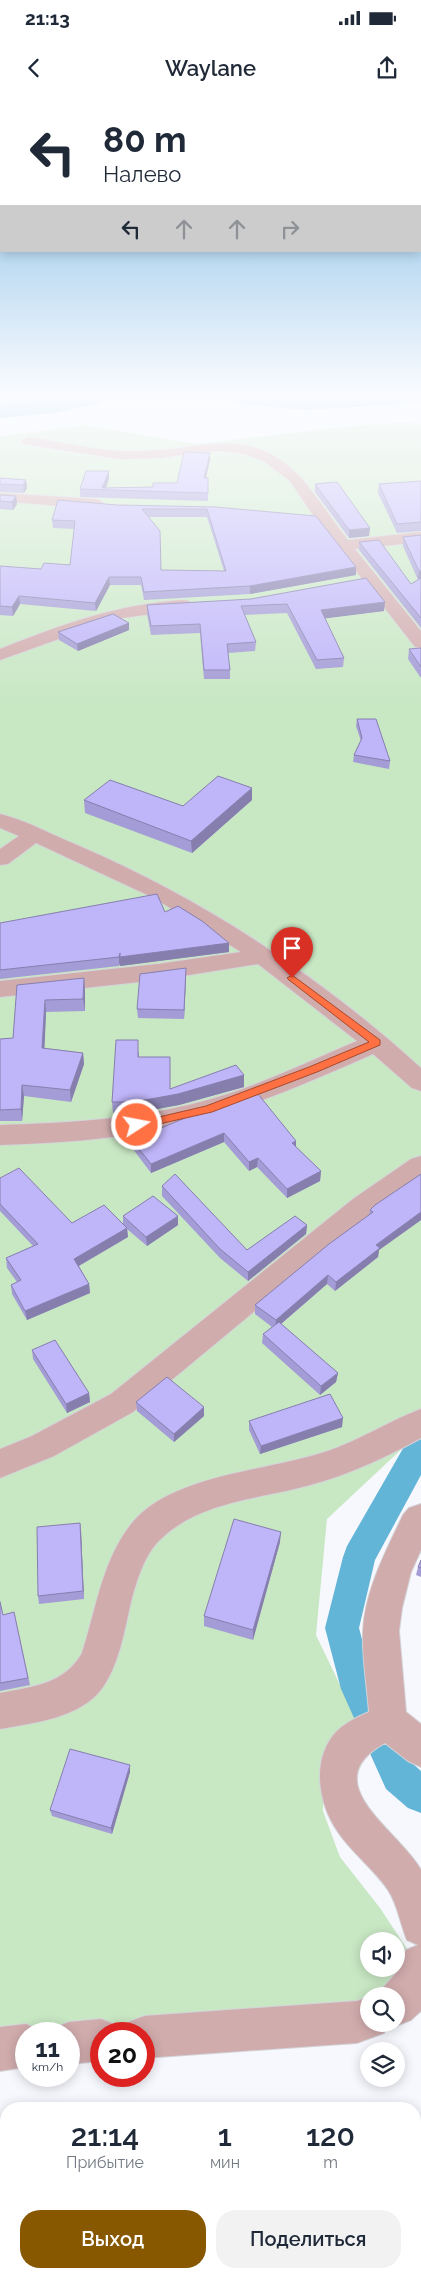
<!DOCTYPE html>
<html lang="ru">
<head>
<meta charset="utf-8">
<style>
  body { margin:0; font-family:Raleway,sans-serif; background:#f2f2f3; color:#1f2937; height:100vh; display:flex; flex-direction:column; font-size:19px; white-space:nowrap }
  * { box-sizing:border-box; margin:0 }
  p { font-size:16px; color:#747a83 }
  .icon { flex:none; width:28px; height:28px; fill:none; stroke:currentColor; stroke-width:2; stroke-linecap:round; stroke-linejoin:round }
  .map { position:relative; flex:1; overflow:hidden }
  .sheet { position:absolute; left:0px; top:2002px; width:421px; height:176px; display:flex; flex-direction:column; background:#fff; border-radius:20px 20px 0 0; box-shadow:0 2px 12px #0003 }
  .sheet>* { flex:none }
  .guide { position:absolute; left:0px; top:0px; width:421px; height:152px; box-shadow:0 2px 12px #0003; background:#fff; color:#1f2937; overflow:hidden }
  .tools { position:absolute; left:360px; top:1832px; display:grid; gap:10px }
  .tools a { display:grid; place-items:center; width:45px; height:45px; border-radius:50%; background:#fff; box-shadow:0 2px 12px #0003; font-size:25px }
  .speed { position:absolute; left:15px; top:1922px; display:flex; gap:10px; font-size:25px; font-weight:700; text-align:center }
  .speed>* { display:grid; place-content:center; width:65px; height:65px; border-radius:50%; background:#fff; box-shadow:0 2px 12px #0003; line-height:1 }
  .speed small { font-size:12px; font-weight:400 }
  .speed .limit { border:8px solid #d22; background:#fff; color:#111 }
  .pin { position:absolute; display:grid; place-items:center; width:42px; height:42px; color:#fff; margin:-51px -21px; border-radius:50% 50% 50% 0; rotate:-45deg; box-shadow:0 0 5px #0007 }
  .pin .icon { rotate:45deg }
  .me { position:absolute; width:55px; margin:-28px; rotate:79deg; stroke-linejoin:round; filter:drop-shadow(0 0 4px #0008) }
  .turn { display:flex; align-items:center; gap:18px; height:105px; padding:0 20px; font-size:22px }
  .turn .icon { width:65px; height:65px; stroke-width:2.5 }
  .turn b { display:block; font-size:35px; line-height:42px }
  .lanes { display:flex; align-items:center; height:48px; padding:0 20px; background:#0003; justify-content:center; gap:25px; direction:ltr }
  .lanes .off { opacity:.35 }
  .eta { display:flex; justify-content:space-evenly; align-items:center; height:85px; text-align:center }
  .eta b { font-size:30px; font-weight:600; line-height:35px }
  .cta { display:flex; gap:10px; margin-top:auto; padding:10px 20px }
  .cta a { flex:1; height:58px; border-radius:20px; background:#885800; color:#fff; font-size:20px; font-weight:600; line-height:58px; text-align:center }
  .cta a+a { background:#f2f2f3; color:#1f2937 }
  .status { display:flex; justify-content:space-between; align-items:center; height:35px; padding:0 25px; background:#fff; direction:ltr }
  .status svg { height:14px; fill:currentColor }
  header { display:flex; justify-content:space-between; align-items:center; height:65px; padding:0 20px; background:#fff; font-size:22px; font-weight:600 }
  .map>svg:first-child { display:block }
  .green { fill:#c8e7c3; fill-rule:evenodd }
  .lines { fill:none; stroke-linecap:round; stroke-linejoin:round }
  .canal { fill:#63b5d8; fill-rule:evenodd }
  .river { fill:#63b5d8; fill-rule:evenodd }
  .minor-casing { stroke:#d3d4d9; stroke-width:2 }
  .minor { fill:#d1acad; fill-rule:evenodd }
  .wall { fill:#a49cd6; fill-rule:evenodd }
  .shaded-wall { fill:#867fae }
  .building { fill:#bfb5f9; stroke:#867fae; fill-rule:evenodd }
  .route { fill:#ff7043; stroke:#a6492c }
</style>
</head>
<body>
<div class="status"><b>21:13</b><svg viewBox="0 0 49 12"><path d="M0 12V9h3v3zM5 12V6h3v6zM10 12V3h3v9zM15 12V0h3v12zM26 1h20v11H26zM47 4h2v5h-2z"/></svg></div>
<header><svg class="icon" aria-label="back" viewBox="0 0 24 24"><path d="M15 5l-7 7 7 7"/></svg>Waylane<svg class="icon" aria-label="share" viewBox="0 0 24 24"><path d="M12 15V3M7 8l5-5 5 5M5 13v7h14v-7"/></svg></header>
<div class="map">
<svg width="421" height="2178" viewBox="0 0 421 2178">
  <rect width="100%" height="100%" fill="#f7f8fe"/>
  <!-- green -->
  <path class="green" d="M414 322 421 324V1337L406 1345 327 1419 316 1535 365 1637 323 1679V1711L340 1757 380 1808 409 1852 396 1896H369V1905L287 1925 144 1946V1934H101V1952L69 1955V1934H26V1958L0 1960V336L86 325 196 344 349 326ZM369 1841H396V1869H369Z"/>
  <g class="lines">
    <!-- canal -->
    <path class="canal" d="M421 1339V1375L375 1460 359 1528 374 1585 412 1663 421 1671V1713L408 1708 386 1689 341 1589 325 1528 343 1457 347 1446 405 1345Z"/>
    <!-- river -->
    <path class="river" d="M60 298H104L101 303 55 313 0 318V304Z
      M230 298H421V303L305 310 241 304 233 303Z"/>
    <defs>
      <path id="minor" d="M28 337C58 341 93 350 122 351 135 351 148 351 161 350 199 347 240 334 276 357 307 376 325 412 348 440L421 432V442L355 449 421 531V548L415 547 317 421 290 381 265 362 247 355 226 351 200 352 161 358 120 359 23 344 21 341Z
        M0 393 96 399 101 401 104 404 101 407 96 409 0 401Z
        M183 500 189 501 191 505 189 509 115 519 0 560V549C60 525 118 504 183 500Z
        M0 714C26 720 52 735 77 745 203 799 320 876 421 968V991L412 988 373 954C305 984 236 1014 163 1029 109 1040 54 1043 0 1045V1025C69 1023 138 1019 204 1001 257 987 307 962 357 941L258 864 158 880 0 897V881L158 864 241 852 154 798 36 743 8 764 0 765V749L19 736 0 728Z
        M421 1056V1080L373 1113 133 1312 54 1356 0 1378V1349L32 1336 111 1294 353 1099 411 1059Z
        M421 1309V1338C388 1356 353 1373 317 1383 265 1399 203 1399 162 1438 146 1452 139 1474 133 1494 125 1525 121 1561 103 1587 82 1618 33 1623 0 1629V1593C32 1587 65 1584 82 1553 96 1510 102 1460 132 1423 172 1374 270 1371 328 1351 360 1340 389 1321 421 1309Z
        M421 1404V1450L411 1472 402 1508 399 1531 406 1612 421 1624V1667L408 1661 385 1643C313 1683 399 1730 421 1770V1911L411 1920 396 1926 390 1924H396V1896H378L381 1890 397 1872 406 1850 418 1845 407 1840C400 1824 398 1805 388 1790 374 1769 352 1753 338 1732 318 1703 311 1660 336 1632 345 1623 357 1617 369 1612 367 1585 362 1558 363 1531 365 1490 386 1451 403 1415L409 1408Z
        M369 1897V1924H388L384 1933 357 1943 144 1958V1934H124L129 1922 144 1916 357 1901Z
        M101 1919 116 1925 120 1934H101V1961L69 1964V1934H51L54 1928 69 1922Z
        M26 1924 41 1931 42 1934H26V1967L0 1971V1927Z"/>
    </defs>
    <!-- minor casing -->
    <use href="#minor" class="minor-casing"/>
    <!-- minor -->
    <use href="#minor" class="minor"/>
  </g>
  <!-- wall -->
  <path class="wall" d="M210 360 206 378H208V401L80 397V389L109 371V379L106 388 153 387 177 383Z
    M0 378 26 380 27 388 24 393 0 392Z
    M421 381V431L397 433 378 393 379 384Z
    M315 384 370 428 369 436 349 438 315 392Z
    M0 395 17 404 13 410 0 409Z
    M117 405 215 407 356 475 250 494 144 500 141 485H110L96 511 20 504 13 516 0 515V466L41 469 70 465 75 429 53 428 52 420ZM148 417H207L224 471 161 470Z
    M421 435V528L359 450V442L411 484 418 480 403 446V437Z
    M251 499 384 511 325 518 344 558 343 567 316 569 287 513 244 515 256 542 255 551 228 553 230 570V579H204L200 533 151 535 147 514V505Z
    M129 523V530L78 551 59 540 58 532Z
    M421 548V578L408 559 409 549Z
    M357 619 390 661 389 669 353 662 354 655 361 641 356 626Z
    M84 700 183 706 252 700 192 753 85 713Z
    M165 812 229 852 120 866V863L119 866 0 879V823Z
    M186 877 184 919 138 918 137 909Z
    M17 885 85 890V911L46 912 44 948 83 953 84 964 71 1002 24 996 22 1021H0V939L13 938Z
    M139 951V957L171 989 244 975V987L179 1005 135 1013H113L112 1002Z
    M197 1013 296 1047 321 1071 320 1081 287 1098 257 1067 249 1071 224 1042 151 1073 133 1049 132 1040Z
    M421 1074V1120L379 1150 378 1157 335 1191 327 1184 281 1224 338 1273 336 1282 320 1295 262 1243 263 1234 272 1227 255 1214V1205L369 1115 370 1110Z
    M0 1078 72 1123 123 1124V1116L178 1125 147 1146 127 1129 128 1137 79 1166 89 1184 90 1193 27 1220 12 1194 11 1185 17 1182 7 1168 6 1158 33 1146 0 1111Z
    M162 1086 247 1150 307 1125 306 1134 248 1181 220 1158 162 1096Z
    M32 1250 89 1293 90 1302 67 1313 33 1259Z
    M136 1302 204 1307V1316L174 1342 137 1311Z
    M249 1321 342 1327 260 1354 249 1330Z
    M80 1423 81 1431 84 1499 39 1504 38 1496Z
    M280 1442 253 1540 204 1526V1516Z
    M421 1460V1477L416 1475 418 1467Z
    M0 1500 3 1515 14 1512 30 1585 0 1591Z
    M130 1665V1672L112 1734 52 1716 50 1710Z"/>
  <!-- shaded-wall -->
  <path class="shaded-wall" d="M210 353V360L204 385V378Z
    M109 371V379L105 390 102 388Z
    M26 380 27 388 24 393 23 385Z
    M16 396 17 404 13 410 12 402Z
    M370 428 369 436 349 438V430Z
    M356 467V475L250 494V486Z
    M419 471H421V479L418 480Z
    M109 477 110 485 96 511 95 503Z
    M19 496 20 504 13 516 12 507Z
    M385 502 384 511 321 519V510Z
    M129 523V530L78 551 77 544Z
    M252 688V700L192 753 191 741Z
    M229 843V852L120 866V863L119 866V857L120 853Z
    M186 868V877L184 919V910Z
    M84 878 85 890V911L83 899Z
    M45 900 46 912 44 960 42 948Z
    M83 953 84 964 71 1002 70 990Z
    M244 975V987L179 1005 135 1013 134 1002 171 995Z
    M22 985 24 996 22 1021 21 1009Z
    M224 1033V1042L151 1073V1064Z
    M296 1041V1050L292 1043Z
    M258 1058 257 1067 249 1071V1062Z
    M321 1071 320 1081 287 1098V1089Z
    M421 1112V1120L379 1150 378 1157 335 1191 336 1182 376 1145Z
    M178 1116V1125L147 1146 146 1137Z
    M307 1125 306 1134 248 1181V1172Z
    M127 1128 128 1137 75 1168 74 1159Z
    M328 1175 327 1184 275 1229 276 1220Z
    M89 1184 90 1193 27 1220 25 1211Z
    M338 1273 336 1282 320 1295 321 1286Z
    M89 1293 90 1302 67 1313 66 1304Z
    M204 1307V1316L174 1342V1334Z
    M343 1318 342 1327 260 1354 261 1346Z
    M80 1423 81 1431 84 1499 83 1491Z
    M281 1432 280 1442 253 1540V1530Z
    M130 1665V1672L112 1734 111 1728Z"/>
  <!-- building -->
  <path class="building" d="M184 352 210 353 204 378H208V393L80 389 86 371H109L102 388 153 387V383H177Z
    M0 378 26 380 23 385 0 384Z
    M421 381V422L397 424 379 384Z
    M337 382 370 428 349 430 315 384Z
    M0 395 16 396 12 402 0 401Z
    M58 400 117 405 215 407 316 416 356 467 250 486 144 492 141 477H109L95 503 19 496 12 507 0 506V466L41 469 44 463 70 465 75 421 52 420ZM142 409H207L226 471 161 470 160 431Z
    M421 435V471H419L403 437Z
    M379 440 411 484 421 478V518L359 442Z
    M366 478 385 502 321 510 344 558 317 560 287 504 241 506 256 542 227 544 230 570H204L200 524 151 526 147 505 251 499Z
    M113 514 129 523 77 544 58 532Z
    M421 548V567L409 549Z
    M357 619H376L390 661 354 655 362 638Z
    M218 676 252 688 191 741 84 700 110 680 183 706Z
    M157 794 165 812 178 806 202 821 229 843 120 857V853L119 857 0 870V823Z
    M186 868 184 910 137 909 140 874Z
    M84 878 83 899 45 900 42 948 83 953 70 990 22 985 21 1009 0 1010V939L13 938 17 885Z
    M116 940H138V957H170V989L236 965 244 975 178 994 134 1002H112Z
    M258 994 296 1041 292 1043 321 1071 287 1089 258 1058 249 1062 224 1033 151 1064 132 1040 197 1013Z
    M19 1068 72 1123 104 1105 127 1128 74 1159 89 1184 25 1211 11 1185 21 1180 6 1158 38 1144 0 1104V1078Z
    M175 1074 247 1150 295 1116 307 1125 248 1172 220 1149 162 1086Z
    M421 1074V1112L376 1145 380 1148 336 1182 328 1175 276 1220 255 1205 329 1144 373 1112 370 1110 375 1105Z
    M153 1096 178 1116 146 1137 123 1116Z
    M279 1222 338 1273 321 1286 263 1234Z
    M55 1240 89 1293 66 1304 32 1250Z
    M167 1277 204 1307 174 1334 136 1302Z
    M330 1294 343 1318 261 1346 249 1321Z
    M234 1419 281 1432 253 1530 204 1516Z
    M80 1423 83 1491 38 1496 37 1427Z
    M421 1460V1468L418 1467Z
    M0 1502 3 1515 14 1512 28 1578 0 1583Z
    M70 1649 130 1665 111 1728 50 1710Z"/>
  <!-- sky -->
  <linearGradient id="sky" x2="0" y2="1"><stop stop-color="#73b4e2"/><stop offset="0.49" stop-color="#fbfcff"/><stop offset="1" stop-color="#fbfcff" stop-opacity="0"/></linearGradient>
  <rect width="421" height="603" fill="url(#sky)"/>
  <!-- route -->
  <path class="route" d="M292 875 380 940V945L317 972 212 1012 137 1029 133 1028 132 1025 133 1023 206 1006 309 967 369 942 289 880 287 878Z"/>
</svg>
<div class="tools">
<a><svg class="icon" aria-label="sound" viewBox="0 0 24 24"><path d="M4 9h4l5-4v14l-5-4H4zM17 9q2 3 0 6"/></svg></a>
<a><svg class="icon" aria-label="search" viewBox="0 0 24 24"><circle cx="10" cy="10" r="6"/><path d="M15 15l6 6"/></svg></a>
<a><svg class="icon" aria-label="layers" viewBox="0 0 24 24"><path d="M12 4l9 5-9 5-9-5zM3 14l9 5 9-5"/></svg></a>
</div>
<div class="speed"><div>11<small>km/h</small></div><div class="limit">20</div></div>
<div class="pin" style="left:292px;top:878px;background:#d93025"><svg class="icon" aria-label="arrive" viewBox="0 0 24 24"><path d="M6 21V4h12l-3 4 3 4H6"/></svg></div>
<svg class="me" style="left:137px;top:1025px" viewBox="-20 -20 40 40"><circle r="17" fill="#ff7043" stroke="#fff" stroke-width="3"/><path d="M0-11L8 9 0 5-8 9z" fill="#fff"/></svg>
<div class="guide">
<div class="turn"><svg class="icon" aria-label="left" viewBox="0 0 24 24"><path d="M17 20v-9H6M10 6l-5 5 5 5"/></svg><div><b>80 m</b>Налево</div></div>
<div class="lanes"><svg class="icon" aria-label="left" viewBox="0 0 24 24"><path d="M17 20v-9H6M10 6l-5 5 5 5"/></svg><svg class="icon off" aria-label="ahead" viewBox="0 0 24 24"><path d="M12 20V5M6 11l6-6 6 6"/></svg><svg class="icon off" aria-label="ahead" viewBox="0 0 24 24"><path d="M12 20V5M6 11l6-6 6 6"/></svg><svg class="icon off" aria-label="right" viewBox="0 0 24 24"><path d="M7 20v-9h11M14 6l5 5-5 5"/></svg></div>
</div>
<section class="sheet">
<div class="eta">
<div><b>21:14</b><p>Прибытие</p></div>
<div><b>1</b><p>мин</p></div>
<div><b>120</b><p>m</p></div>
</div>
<div class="cta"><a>Выход</a><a>Поделиться</a></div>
</section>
</div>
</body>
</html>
